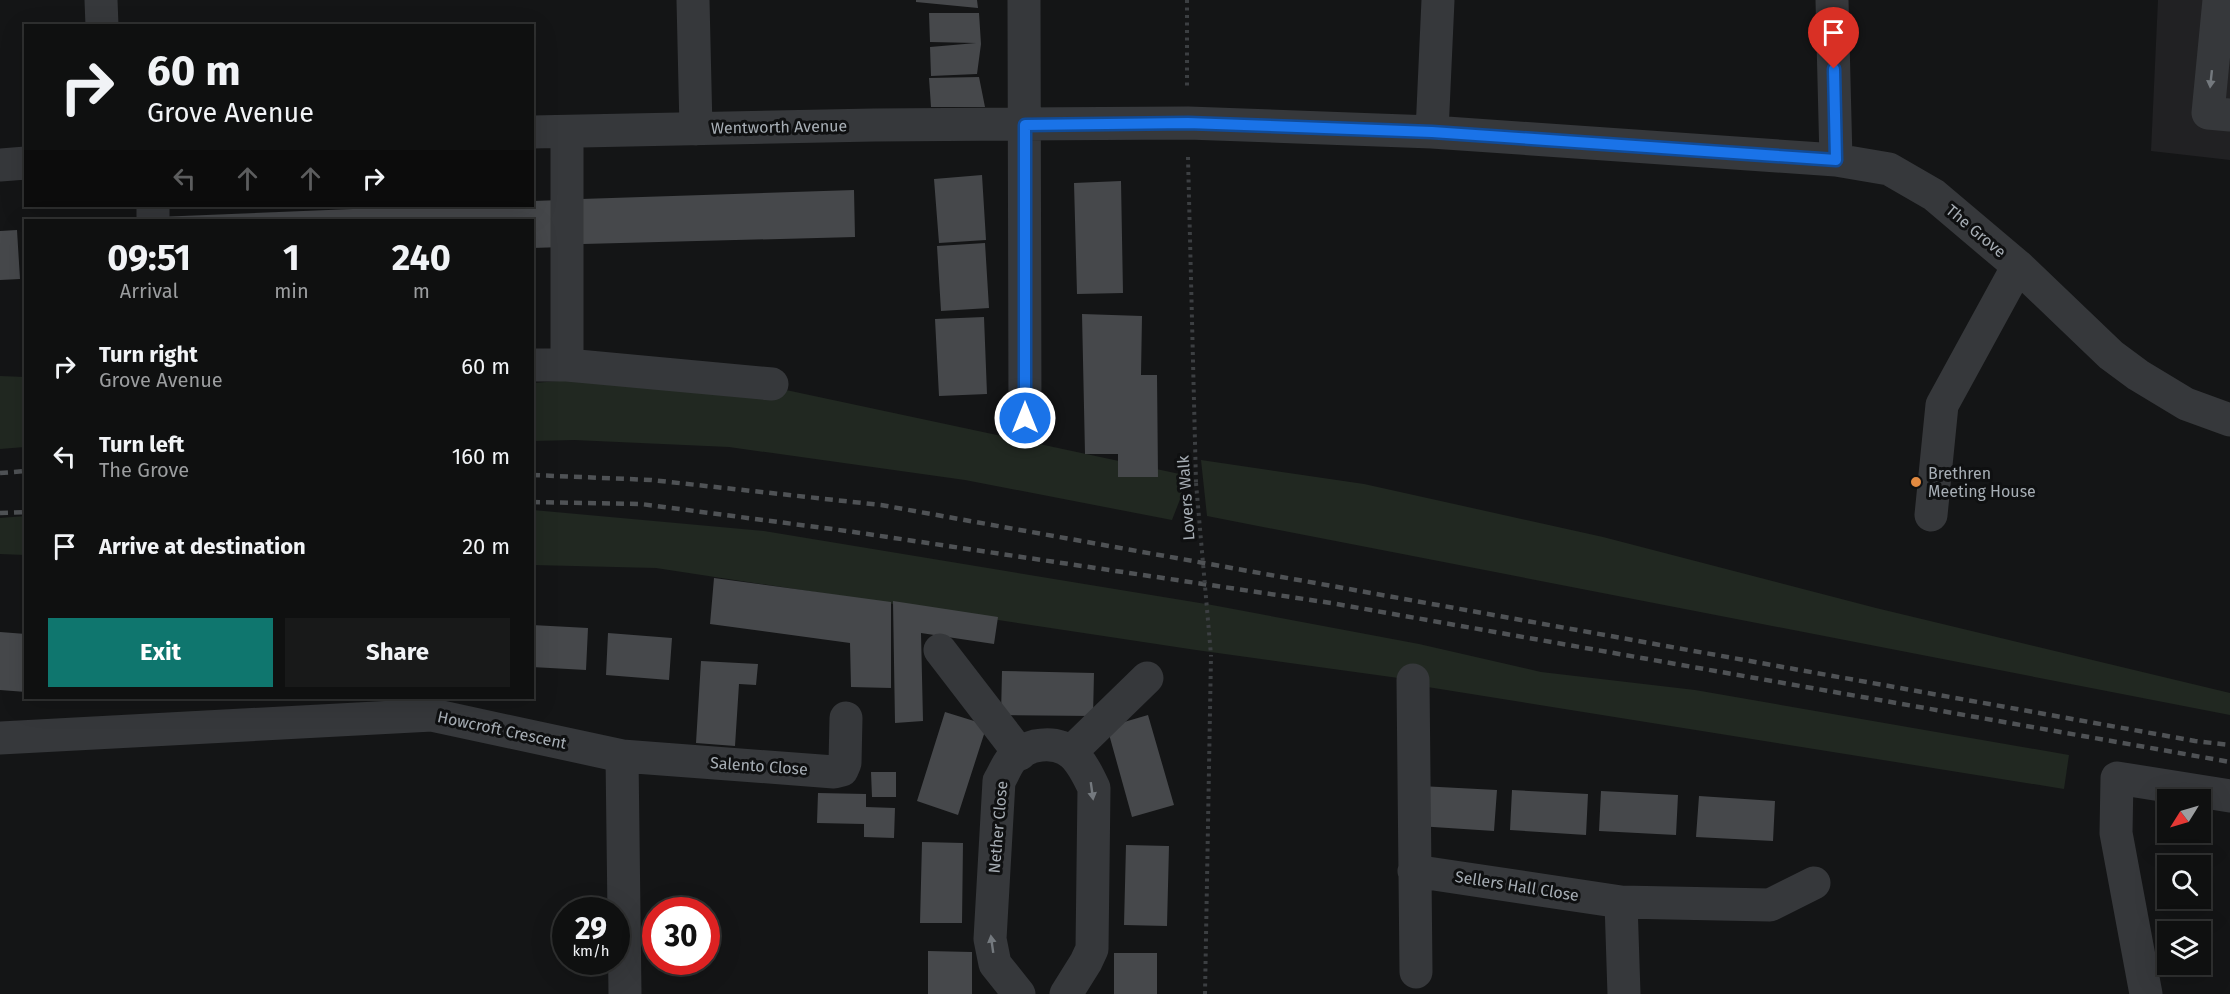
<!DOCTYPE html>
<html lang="en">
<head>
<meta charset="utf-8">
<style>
  body { margin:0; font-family:"Fira Sans",sans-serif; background:#181919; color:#f1f3f6; height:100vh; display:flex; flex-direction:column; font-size:22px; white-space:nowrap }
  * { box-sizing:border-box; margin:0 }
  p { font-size:20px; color:#9b9d9f }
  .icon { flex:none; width:33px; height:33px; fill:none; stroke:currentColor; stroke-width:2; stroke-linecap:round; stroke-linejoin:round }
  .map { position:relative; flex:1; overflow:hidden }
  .drawer { position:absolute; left:24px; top:219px; width:510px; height:480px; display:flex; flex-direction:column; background:#0f1010; border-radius:0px; box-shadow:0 6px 24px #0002,0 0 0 2px #2f3030 }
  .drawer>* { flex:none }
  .banner { position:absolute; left:24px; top:24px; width:510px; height:183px; border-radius:0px; box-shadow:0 6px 24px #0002,0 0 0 2px #2f3030; background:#0f1010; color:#f1f3f6; overflow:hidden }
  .needle { width:39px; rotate:233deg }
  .fabs { position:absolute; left:2157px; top:789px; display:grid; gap:12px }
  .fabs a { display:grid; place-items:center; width:54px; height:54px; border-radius:0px; background:#0f1010; box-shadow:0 6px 24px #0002,0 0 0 2px #2f3030; font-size:30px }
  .speed { position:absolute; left:552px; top:897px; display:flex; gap:12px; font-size:30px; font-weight:700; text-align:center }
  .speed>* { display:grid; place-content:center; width:78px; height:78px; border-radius:50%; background:#0f1010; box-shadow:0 6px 24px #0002,0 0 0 2px #2f3030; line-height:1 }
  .speed small { font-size:15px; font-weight:400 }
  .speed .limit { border:9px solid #d22; background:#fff; color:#111 }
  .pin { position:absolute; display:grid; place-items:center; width:51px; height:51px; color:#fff; margin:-62px -26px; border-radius:50% 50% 50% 0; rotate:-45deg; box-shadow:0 0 6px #0007 }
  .pin .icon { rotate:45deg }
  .me { position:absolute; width:66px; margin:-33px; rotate:0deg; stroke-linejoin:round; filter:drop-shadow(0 0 4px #0008) }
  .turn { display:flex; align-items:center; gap:21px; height:126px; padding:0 24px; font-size:27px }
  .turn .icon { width:78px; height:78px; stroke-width:2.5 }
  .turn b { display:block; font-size:42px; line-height:51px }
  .lanes { display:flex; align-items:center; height:57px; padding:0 24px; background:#0003; justify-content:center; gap:30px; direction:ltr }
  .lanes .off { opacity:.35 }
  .eta { display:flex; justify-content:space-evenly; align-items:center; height:102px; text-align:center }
  .eta b { font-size:36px; font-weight:700; line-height:42px }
  .action { display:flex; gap:12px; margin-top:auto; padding:12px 24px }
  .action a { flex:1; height:69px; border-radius:0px; background:#0f766e; color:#fff; font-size:24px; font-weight:700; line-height:69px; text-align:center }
  .action a+a { background:#181919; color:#f1f3f6 }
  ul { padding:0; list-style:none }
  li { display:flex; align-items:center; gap:18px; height:90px; padding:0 24px }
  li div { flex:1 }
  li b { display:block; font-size:22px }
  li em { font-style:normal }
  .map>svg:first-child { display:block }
  .built { fill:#212123 }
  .green { fill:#212821 }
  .building { fill:#46484b }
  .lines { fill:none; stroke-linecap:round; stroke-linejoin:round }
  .path { stroke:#3c3f42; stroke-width:4; stroke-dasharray:3 4.5; stroke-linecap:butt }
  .minor { stroke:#36383b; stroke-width:33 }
  .rail { stroke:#4f5255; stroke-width:4.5; stroke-dasharray:8 6; stroke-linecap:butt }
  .path-bridge { stroke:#3c3f42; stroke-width:4; stroke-dasharray:3 4.5; stroke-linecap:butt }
  .oneway { fill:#74797e }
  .route-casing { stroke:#114b97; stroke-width:15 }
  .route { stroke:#1a73e8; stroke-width:10 }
  .poi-dot { fill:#e28a40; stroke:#0f1011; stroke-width:2 }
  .labels { text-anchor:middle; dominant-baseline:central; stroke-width:6; stroke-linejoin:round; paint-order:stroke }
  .street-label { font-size:16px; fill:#a7aeb5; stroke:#0f1011 }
  .poi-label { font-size:16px; fill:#a7aeb5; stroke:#0f1011; text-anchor:start }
</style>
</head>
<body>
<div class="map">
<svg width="2230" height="994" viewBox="0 0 2230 994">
  <rect width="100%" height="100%" fill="#141516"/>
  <!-- built -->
  <path class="built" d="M2158 0H2230V160L2151 151Z"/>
  <!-- green -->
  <path class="green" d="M0 376 25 377V447L0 449Z
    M572 380 786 390 1189 476 1172 520 965 480 729 447 574 440 533 441V383Z
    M1201 460 1364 484 1603 537 1876 608 2230 693V715L1207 516Z
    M533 510 764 531 1212 605 1419 644 1541 672 1695 690 2069 755 2064 789 1415 685 1413 680 1196 650 656 568 533 565Z
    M25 516V555L0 554V518Z"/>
  <!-- building -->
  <path class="building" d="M916 0H977L978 8 916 2Z
    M929 13H979L981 44 977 74 931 76 930 47 976 43 930 42Z
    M979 77 985 107H931L929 78Z
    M982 175 986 240 939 243 934 179Z
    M1121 181 1123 293 1077 294 1074 183Z
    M854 190 855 237 583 244 581 199Z
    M562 200 563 247 532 248V220H157V217L427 206H532V201Z
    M17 230 20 279 0 280V231Z
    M985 243 989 308 941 311 937 246Z
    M1082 314 1142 316 1141 375H1157L1158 477H1118V454H1085Z
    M984 317 987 394 939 396 935 319Z
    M714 578 891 602V688L851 687 850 643 710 624Z
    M893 601 998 617 994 644 921 633 923 721 895 723Z
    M532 625 588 628 586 670 532 667Z
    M0 632 26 634V692L0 690Z
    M608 633 672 638 669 680 606 675Z
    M701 661 758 664 756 685 739 684 735 746 696 743Z
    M1002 671 1094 673 1093 716 1001 715Z
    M945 712 987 725 958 815 917 801Z
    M1148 715 1174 805 1132 817 1107 727Z
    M871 772H896V797H872Z
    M1420 786 1497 790 1494 831 1418 826Z
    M1512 790 1588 794 1586 835 1510 830Z
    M1601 791 1678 795 1676 835 1599 831Z
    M818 793 866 794V807L895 808 894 838 864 837V824L817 823Z
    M1699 796 1775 801 1773 841 1696 837Z
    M922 842 963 843 962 923H920Z
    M1126 845 1169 846 1167 926 1124 925Z
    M928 951 972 952V994H928Z
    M1114 953H1157V994H1114Z"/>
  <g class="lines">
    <!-- path -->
    <path class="path" d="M1187 0V89
      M1188 157 1196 483
      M1205 994 1211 655"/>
    <!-- minor -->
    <path class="minor" d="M101 0 102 26
      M693 0 696 129
      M1024 0 1025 418
      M1832 0 1836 160 1889 169 1934 195 2018 266 2111 355 2138 375 2186 404 2230 420
      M2219 0 2208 113 2230 115
      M532 132 874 125 1188 123 1432 132 1836 160
      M1432 132 1438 0
      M0 165 26 163
      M153 206V220
      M532 365H567L772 384
      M567 365V132
      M1931 515 1942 405 2018 266
      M940 650 1020 754
      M1413 680 1416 972
      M0 738 432 715 622 756 625 994
      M1071 752 1147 678
      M622 756 834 772 842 770 845 763 846 718
      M1414 871 1621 902 1624 994
      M1621 902 1770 905 1814 883
      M1019 994 995 964 990 939 999 781C1003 775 1006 766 1011 760 1016 754 1027 748 1035 746 1069 739 1081 760 1094 788L1092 949 1086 962 1066 994
      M2146 994 2116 833 2117 778 2230 796"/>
    <!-- rail -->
    <path class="rail" d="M0 473 26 471
      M532 475 651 480 881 505 2195 741 2230 745
      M532 502 641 504 847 531 1331 603 2230 762
      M0 513 26 512"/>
    <!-- path-bridge -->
    <path class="path-bridge" d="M1196 483 1211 655"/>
  </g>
  <!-- one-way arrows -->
  <defs><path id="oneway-solid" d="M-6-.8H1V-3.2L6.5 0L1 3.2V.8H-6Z" transform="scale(1.5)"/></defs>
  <g class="oneway">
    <use href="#oneway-solid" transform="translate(2211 79) rotate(96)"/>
    <use href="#oneway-solid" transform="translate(1092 791) rotate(82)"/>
    <use href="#oneway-solid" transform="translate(992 944) rotate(-98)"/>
  </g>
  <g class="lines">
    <defs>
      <path id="route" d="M1025 418V125L1188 123 1432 132 1836 160 1834 69"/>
    </defs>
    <!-- route casing -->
    <use href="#route" class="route-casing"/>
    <!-- route -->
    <use href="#route" class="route"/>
  </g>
  <!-- markers -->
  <circle class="poi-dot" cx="1916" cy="482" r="6"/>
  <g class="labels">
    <!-- street labels -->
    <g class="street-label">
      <text transform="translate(779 127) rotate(-1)">Wentworth Avenue</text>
      <text transform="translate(1976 231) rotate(40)">The Grove</text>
      <text transform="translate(1186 498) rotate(-94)">Lovers Walk</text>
      <text transform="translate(502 730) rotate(12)">Howcroft Crescent</text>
      <text transform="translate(759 766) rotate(4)">Salento Close</text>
      <text transform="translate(998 827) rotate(-85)">Nether Close</text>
      <text transform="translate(1517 886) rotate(9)">Sellers Hall Close</text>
    </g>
    <!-- poi labels -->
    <g class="poi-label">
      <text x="1928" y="473">Brethren<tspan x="1928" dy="18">Meeting House</tspan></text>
    </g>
  </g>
</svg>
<div class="fabs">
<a><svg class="needle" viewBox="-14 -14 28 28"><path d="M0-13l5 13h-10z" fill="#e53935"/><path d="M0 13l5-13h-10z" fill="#9b9d9f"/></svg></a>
<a><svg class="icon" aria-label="search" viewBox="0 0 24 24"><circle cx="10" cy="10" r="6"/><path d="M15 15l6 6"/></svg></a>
<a><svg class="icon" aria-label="layers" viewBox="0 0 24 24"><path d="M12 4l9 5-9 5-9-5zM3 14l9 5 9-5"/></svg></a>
</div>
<div class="speed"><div>29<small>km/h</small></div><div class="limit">30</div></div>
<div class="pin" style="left:1834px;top:69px;background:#d93025"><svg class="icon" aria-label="arrive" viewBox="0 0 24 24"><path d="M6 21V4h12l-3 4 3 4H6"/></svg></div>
<svg class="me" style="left:1025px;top:418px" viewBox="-20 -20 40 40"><circle r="17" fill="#1a73e8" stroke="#fff" stroke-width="3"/><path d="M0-11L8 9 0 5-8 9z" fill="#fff"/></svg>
<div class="banner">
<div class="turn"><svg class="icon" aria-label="right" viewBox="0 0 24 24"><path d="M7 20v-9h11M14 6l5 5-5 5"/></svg><div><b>60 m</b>Grove Avenue</div></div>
<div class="lanes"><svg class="icon off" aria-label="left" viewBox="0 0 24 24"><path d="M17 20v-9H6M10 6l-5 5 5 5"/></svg><svg class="icon off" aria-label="ahead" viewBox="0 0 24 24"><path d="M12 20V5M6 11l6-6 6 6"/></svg><svg class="icon off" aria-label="ahead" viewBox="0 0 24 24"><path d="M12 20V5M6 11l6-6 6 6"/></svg><svg class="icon" aria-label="right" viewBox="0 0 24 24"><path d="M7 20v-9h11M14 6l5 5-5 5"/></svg></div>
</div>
<section class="drawer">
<div class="eta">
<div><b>09:51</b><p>Arrival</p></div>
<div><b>1</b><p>min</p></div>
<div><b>240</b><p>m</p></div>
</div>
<ul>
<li><svg class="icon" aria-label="right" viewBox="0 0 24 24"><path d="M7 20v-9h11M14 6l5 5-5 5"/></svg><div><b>Turn right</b><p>Grove Avenue</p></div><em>60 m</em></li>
<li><svg class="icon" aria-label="left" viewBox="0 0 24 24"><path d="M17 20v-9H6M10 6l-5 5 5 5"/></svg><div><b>Turn left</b><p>The Grove</p></div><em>160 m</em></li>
<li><svg class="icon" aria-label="arrive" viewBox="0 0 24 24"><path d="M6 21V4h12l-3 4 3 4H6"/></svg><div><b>Arrive at destination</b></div><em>20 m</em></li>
</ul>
<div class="action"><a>Exit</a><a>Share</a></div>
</section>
</div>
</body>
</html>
